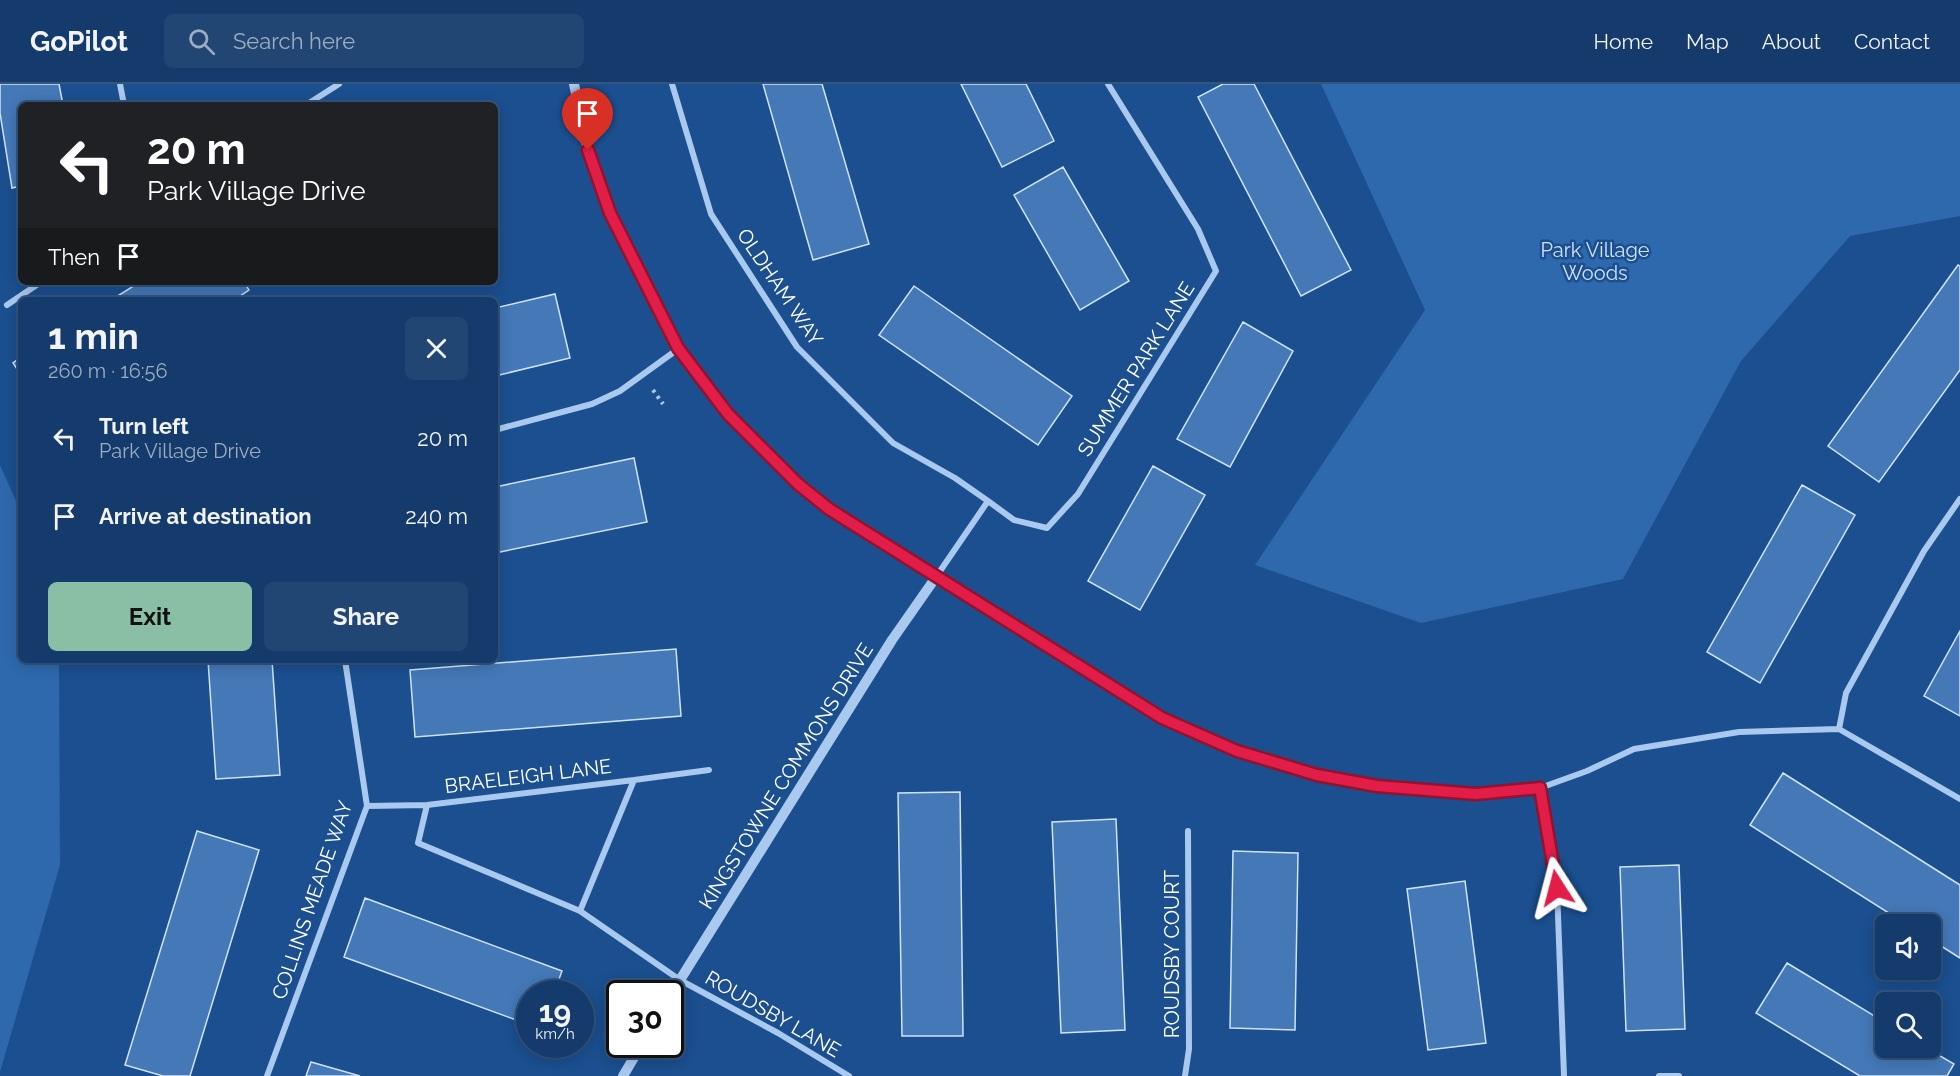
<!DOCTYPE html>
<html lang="en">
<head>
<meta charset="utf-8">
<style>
  body { margin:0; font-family:Raleway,sans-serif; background:#214673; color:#f1f3f6; height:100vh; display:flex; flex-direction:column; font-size:22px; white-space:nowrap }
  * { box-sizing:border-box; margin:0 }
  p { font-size:20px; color:#9dadc1 }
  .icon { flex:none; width:33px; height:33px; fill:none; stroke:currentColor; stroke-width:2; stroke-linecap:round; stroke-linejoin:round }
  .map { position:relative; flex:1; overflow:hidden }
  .side { position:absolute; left:18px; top:213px; width:480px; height:366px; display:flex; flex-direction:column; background:#143b6b; border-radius:9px; box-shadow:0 3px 15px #0003,0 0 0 2px #33557e }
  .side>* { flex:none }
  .top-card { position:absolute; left:18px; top:18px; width:480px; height:183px; border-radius:9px; box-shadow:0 3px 15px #0003,0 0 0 2px #33557e; background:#202124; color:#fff; overflow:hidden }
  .fabs { position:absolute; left:1875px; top:830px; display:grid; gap:12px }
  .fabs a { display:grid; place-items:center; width:66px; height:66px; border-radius:9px; background:#143b6b; box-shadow:0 3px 15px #0003,0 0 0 2px #33557e; font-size:30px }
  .speed { position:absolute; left:516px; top:896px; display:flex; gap:12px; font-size:30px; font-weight:700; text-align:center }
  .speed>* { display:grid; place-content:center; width:78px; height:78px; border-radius:50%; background:#143b6b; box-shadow:0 3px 15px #0003,0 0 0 2px #33557e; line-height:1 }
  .speed small { font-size:15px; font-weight:400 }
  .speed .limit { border:3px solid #111; border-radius:9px; background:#fff; color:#111 }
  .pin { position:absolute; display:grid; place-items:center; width:51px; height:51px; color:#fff; margin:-62px -26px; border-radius:50% 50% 50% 0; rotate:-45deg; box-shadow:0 0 6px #0007 }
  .pin .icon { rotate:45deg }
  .me { position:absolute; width:66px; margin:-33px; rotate:351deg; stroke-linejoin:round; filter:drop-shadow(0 0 4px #0008) }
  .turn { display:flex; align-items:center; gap:21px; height:126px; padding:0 30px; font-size:27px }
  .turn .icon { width:78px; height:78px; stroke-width:2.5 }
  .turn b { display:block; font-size:42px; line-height:51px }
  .then { display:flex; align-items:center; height:57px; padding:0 30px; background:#0003; gap:12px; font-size:22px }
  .round { display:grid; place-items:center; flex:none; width:63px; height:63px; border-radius:9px; background:#214673 }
  .headline { display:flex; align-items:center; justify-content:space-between; height:102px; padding:0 30px }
  h1 { font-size:36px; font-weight:700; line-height:45px }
  .button { display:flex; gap:12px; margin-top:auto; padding:12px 30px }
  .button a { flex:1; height:69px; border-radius:9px; background:#8abfa5; color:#111; font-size:24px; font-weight:700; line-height:69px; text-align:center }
  .button a+a { background:#214673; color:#f1f3f6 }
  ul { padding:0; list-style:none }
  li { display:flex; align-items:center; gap:18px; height:78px; padding:0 30px }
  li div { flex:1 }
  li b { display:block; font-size:22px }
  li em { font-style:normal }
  header { display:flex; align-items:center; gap:36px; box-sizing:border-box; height:84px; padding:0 30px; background:#143b6b; border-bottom:2px solid #33557e }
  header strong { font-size:28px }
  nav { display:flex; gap:33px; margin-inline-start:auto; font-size:21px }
  .search { width:420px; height:54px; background:#214673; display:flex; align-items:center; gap:15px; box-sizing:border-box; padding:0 21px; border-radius:9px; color:#9dadc1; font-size:22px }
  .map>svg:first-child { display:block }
  .green { fill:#2e69ad }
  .building { fill:#4478b7; stroke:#cfe3fa; stroke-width:1.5 }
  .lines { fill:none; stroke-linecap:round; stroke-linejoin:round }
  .path { stroke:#a9c9ee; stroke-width:4; stroke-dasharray:3 4.5; stroke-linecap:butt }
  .minor { stroke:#a9c9ee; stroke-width:6 }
  .tertiary { stroke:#a9c9ee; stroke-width:10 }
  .route-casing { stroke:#92132f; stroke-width:15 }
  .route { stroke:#e11d48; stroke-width:10 }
  .labels { text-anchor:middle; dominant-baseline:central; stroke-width:5; stroke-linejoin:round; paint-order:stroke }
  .park-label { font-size:20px; fill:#cfe3fa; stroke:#1b4f8f }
  .street-label { font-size:20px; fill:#fff; stroke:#1b4f8f }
</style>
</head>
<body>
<header>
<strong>GoPilot</strong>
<div class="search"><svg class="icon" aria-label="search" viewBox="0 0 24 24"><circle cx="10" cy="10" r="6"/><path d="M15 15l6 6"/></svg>Search here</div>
<nav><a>Home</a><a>Map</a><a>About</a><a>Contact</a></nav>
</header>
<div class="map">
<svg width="1960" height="992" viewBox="0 0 1960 992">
  <rect width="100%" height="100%" fill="#1b4f8f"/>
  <!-- green -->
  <path class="green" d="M1321 0H1960V132L1850 152 1741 277 1623 495 1421 539 1255 481 1425 226Z
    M0 381 21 428V576H59L60 781 0 988Z"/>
  <!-- building -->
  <path class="building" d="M0 0H59L63 21H21V102L12 104 0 29Z
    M763 0H822L869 160 813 176Z
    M961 0H1026L1054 57 1002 83Z
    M1223 0H1254L1351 186 1301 212 1198 13Z
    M1063 83 1129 197 1080 226 1014 111Z
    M1958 181 1960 182V286L1879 398 1828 362Z
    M140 198H244L249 206 234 216H111Z
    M914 202 1072 312 1038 361 879 251Z
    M555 210 570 274 495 292V224Z
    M1243 238 1293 267 1230 383 1177 355Z
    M21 273V291L13 279Z
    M634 374 647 438 495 469V403Z
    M1153 382 1205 411 1140 526 1088 497Z
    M1802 401 1855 431 1760 599 1707 568Z
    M1960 547V632L1924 612Z
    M676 565 681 632 415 653 410 586Z
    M208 576H272L280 691 216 695Z
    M1783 689 1960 801V874L1930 855V840H1906L1750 741Z
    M960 708 963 952H902L898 709Z
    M1116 735 1125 946 1061 949 1052 738Z
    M197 747 259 766 190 992H163L125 981Z
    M1233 767 1298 769 1295 946 1230 944Z
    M1679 781 1685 945 1626 947 1620 783Z
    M1465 797 1486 959 1428 966 1407 805Z
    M365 814 562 887 554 909H530V941L344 873Z
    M1787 879 1886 939V963H1925L1954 980 1947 992H1860L1756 929Z
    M311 978 360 992H306Z"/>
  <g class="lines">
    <!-- path -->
    <path class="path" d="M653 306 663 320"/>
    <!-- minor -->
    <path class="minor" d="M120 0 124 21
      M672 0 711 130 797 263 893 359 955 394 988 417
      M1108 0 1198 145 1216 187 1078 410 1047 444 1014 436 988 417 936 493 1162 634 1237 667 1317 691 1377 702 1476 710 1540 704 1587 687 1634 665 1739 648 1839 645
      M306 21 339 0
      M7 221 41 198
      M495 346 592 320 620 307 678 265
      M1960 415 1924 467 1846 609 1839 645 1960 715
      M709 686 634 696 580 827 680 896 778 949 849 992
      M1540 704 1557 804 1564 992
      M427 721 418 759 580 827
      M367 722 427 721 634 696
      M267 992 367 722 345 576
      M1185 992 1189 965 1188 747
      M1659 992H1679"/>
    <!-- tertiary -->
    <path class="tertiary" d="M574 0 588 66 610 129 678 265 728 330 798 400 829 425 936 493 892 556 670 912
      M623 992 642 960"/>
  </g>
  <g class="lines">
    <defs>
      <path id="route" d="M588 66 610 129 678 264 728 330 798 400 829 425 1162 634 1237 667 1317 691 1377 702 1476 710 1540 704 1557 804"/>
    </defs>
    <!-- route casing -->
    <use href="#route" class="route-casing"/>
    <!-- route -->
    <use href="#route" class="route"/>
  </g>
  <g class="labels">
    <!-- park labels -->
    <g class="park-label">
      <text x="1595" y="166">Park Village<tspan x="1595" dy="23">Woods</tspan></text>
    </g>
    <!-- street labels -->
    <g class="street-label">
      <text transform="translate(780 203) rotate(56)">OLDHAM WAY</text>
      <text transform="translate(1136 285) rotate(-58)">SUMMER PARK LANE</text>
      <text transform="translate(528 692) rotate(-7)">BRAELEIGH LANE</text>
      <text transform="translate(786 692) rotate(-58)">KINGSTOWNE COMMONS DRIVE</text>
      <text transform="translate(312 816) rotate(-71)">COLLINS MEADE WAY</text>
      <text transform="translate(1172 870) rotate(-90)">ROUDSBY COURT</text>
      <text transform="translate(773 930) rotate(30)">ROUDSBY LANE</text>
    </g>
  </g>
</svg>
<div class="fabs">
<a><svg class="icon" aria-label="sound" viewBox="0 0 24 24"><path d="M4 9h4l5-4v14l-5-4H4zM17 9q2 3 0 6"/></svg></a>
<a><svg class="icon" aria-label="search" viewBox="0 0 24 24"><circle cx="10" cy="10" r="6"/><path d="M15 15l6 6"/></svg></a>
</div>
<div class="speed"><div>19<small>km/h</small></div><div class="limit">30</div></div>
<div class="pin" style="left:588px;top:66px;background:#d93025"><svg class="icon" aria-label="arrive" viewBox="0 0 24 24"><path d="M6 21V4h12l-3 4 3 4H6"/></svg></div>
<svg class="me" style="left:1557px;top:804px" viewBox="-20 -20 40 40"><path d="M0-17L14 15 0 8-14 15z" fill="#e11d48" stroke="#fff" stroke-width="4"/></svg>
<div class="top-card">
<div class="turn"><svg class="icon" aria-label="left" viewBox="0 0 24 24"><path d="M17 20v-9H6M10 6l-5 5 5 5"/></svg><div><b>20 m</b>Park Village Drive</div></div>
<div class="then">Then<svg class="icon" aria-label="arrive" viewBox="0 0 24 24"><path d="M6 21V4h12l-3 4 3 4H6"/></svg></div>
</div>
<section class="side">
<div class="headline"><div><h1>1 min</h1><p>260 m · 16:56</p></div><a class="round"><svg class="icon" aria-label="close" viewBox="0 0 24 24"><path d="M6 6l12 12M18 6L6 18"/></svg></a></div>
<ul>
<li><svg class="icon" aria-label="left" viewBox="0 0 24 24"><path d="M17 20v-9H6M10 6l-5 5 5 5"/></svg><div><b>Turn left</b><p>Park Village Drive</p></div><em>20 m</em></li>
<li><svg class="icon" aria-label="arrive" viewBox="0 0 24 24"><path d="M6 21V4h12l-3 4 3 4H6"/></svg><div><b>Arrive at destination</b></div><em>240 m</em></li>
</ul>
<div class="button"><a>Exit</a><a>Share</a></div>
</section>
</div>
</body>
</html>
